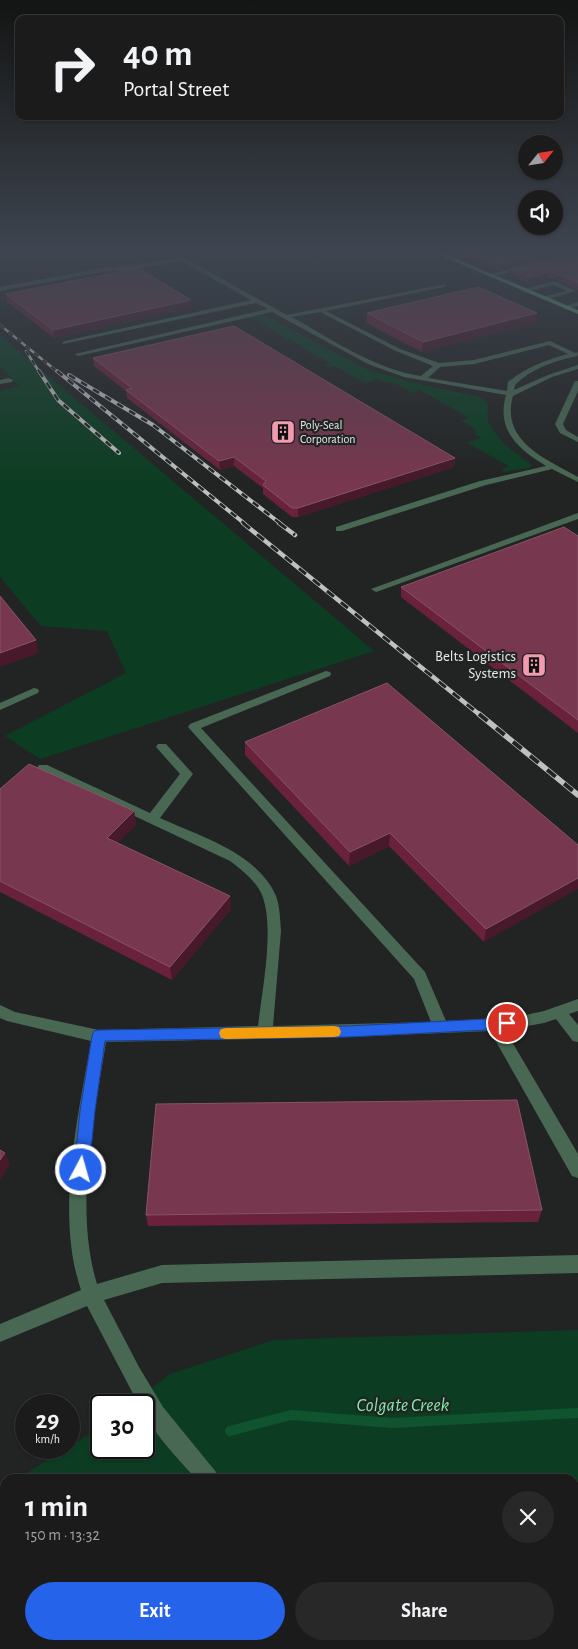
<!DOCTYPE html>
<html lang="en">
<head>
<meta charset="utf-8">
<style>
  body { margin:0; font-family:"Alegreya Sans",sans-serif; background:#272827; color:#f1f3f6; height:100vh; display:flex; flex-direction:column; font-size:19px; white-space:nowrap }
  * { box-sizing:border-box; margin:0 }
  p { font-size:16px; color:#9fa1a2 }
  .icon { flex:none; width:28px; height:28px; fill:none; stroke:currentColor; stroke-width:2; stroke-linecap:round; stroke-linejoin:round }
  .map { position:relative; flex:1; overflow:hidden }
  .side { position:absolute; left:0px; top:1474px; width:579px; height:176px; display:flex; flex-direction:column; background:#1a1b1a; border-radius:15px 15px 0 0; box-shadow:0 1px 4px #0004,0 0 0 1px #383939 }
  .side>* { flex:none }
  .guide { position:absolute; left:15px; top:15px; width:549px; height:105px; border-radius:10px; box-shadow:0 1px 4px #0004,0 0 0 1px #383939; background:#1a1b1a; color:#f1f3f6; overflow:hidden }
  .needle { width:32px; rotate:60deg }
  .buttons { position:absolute; left:518px; top:135px; display:grid; gap:10px }
  .buttons a { display:grid; place-items:center; width:45px; height:45px; border-radius:50%; background:#1a1b1a; box-shadow:0 1px 4px #0004,0 0 0 1px #383939; font-size:25px }
  .speed { position:absolute; left:15px; top:1394px; display:flex; gap:10px; font-size:25px; font-weight:700; text-align:center }
  .speed>* { display:grid; place-content:center; width:65px; height:65px; border-radius:50%; background:#1a1b1a; box-shadow:0 1px 4px #0004,0 0 0 1px #383939; line-height:1 }
  .speed small { font-size:12px; font-weight:400 }
  .speed .limit { border:2px solid #111; border-radius:8px; background:#fff; color:#111 }
  .pin { position:absolute; display:grid; place-items:center; width:42px; height:42px; color:#fff; margin:-21px; border:2px solid #fff; border-radius:50%; box-shadow:0 1px 5px #0007 }
  .me { position:absolute; width:55px; margin:-28px; rotate:6deg; stroke-linejoin:round; filter:drop-shadow(0 0 4px #0008) }
  .turn { display:flex; align-items:center; gap:18px; height:105px; padding:0 25px; font-size:22px }
  .turn .icon { width:65px; height:65px; stroke-width:2.5 }
  .turn b { display:block; font-size:35px; line-height:42px }
  .round { display:grid; place-items:center; flex:none; width:52px; height:52px; border-radius:26px; background:#272827 }
  .summary { display:flex; align-items:center; justify-content:space-between; height:85px; padding:0 25px }
  h1 { font-size:30px; font-weight:700; line-height:38px }
  .primary-button { display:flex; gap:10px; margin-top:auto; padding:10px 25px }
  .primary-button a { flex:1; height:58px; border-radius:30px; background:#2563eb; color:#fff; font-size:20px; font-weight:700; line-height:58px; text-align:center }
  .primary-button a+a { background:#272827; color:#f1f3f6 }
  .map>svg:first-child { display:block }
  .green { fill:#0c3d22 }
  .lines { fill:none; stroke-linecap:round; stroke-linejoin:round }
  .stream { stroke:#0f532f; stroke-width:10 }
  .minor { fill:#496853; fill-rule:evenodd }
  .major { fill:#69ad80; fill-rule:evenodd }
  .rail-far3-casing { stroke:#bfc1c0; stroke-width:2.5 }
  .rail-far2-casing { stroke:#bfc1c0; stroke-width:4 }
  .rail-far1-casing { stroke:#bfc1c0; stroke-width:4.5 }
  .rail-casing { stroke:#bfc1c0; stroke-width:5.5 }
  .rail-far3 { stroke:#222423; stroke-width:2; stroke-dasharray:5.5; stroke-linecap:butt }
  .rail-far2 { stroke:#222423; stroke-width:2.5; stroke-dasharray:7; stroke-linecap:butt }
  .rail-far1 { stroke:#222423; stroke-width:3; stroke-dasharray:9; stroke-linecap:butt }
  .rail { stroke:#222423; stroke-width:4; stroke-dasharray:11; stroke-linecap:butt }
  .wall { fill:#6a213b }
  .shaded-wall { fill:#47192a }
  .building { fill:#77374e; stroke:#895366 }
  .route { fill:#2563eb; stroke:#184099 }
  .slow { fill:#f59e0b }
  .labels { text-anchor:middle; dominant-baseline:central; stroke-width:4.5; stroke-linejoin:round; paint-order:stroke }
  .far-poi-label { font-size:12px; fill:#e8eae9; stroke:#222423; text-anchor:start }
  .poi-label { font-size:15px; fill:#e8eae9; stroke:#222423; text-anchor:end }
  .near-water-label { font-size:19px; font-style:italic; fill:#7eeda7; stroke:#222423 }
</style>
</head>
<body>
<div class="map">
<svg width="578" height="1649" viewBox="0 0 578 1649">
  <rect width="100%" height="100%" fill="#222423"/>
  <!-- green -->
  <path class="green" d="M264 315 368 370 415 383 480 397C494 406 485 408 488 420 489 425 493 431 496 434 506 447 519 456 532 465L529 468 503 472 502 469 509 466 467 443 481 438 475 434 476 431 474 428 461 421 469 418 420 390 412 393 397 384 384 382 378 379 365 383 335 366 327 367 325 366 331 364 254 319H244Z
    M0 335 374 651 40 759 5 736 126 673 107 631 41 626 0 577V391L20 386 0 367Z
    M578 1330V1513H574V1479H17L101 1427V1448H144V1405H130L170 1374 274 1340Z
    M5 1482V1645H136L133 1649H0V1483Z"/>
  <g class="lines">
    <!-- stream -->
    <path class="stream" d="M230 1431 291 1415 392 1423 578 1413
      M0 1597 5 1596"/>
    <!-- minor -->
    <path class="minor" d="M166 252H174L287 315 446 284 444 287 326 311 400 349 439 363 474 360 550 341 575 353 578 352 577 356C554 361 532 368 515 385L514 390 548 375 578 365V369L552 377 513 396C500 441 546 459 578 477V482L552 469 486 485 342 531H336V527L480 481 546 466C518 449 496 430 506 395L404 377 368 364 272 312 78 356 75 354 268 309 256 303 63 344 62 343 65 341 251 300 181 261 137 269 103 272 0 291V287L103 268 137 265 176 258ZM320 312 396 351 433 366 421 376C374 369 333 340 292 317ZM549 345 568 354C546 360 526 367 508 382L507 391 428 378 440 367 474 364Z
      M461 252H473L447 259 444 257Z
      M527 265 529 268 490 277 487 275Z
      M554 281 576 291 544 300 542 297 567 291 553 285 525 292 522 290Z
      M578 302V306L565 309 562 307Z
      M9 378 13 380 12 382 0 384V380Z
      M575 381H578V391L563 424 566 430 578 437V442L560 433 555 424Z
      M578 513V519L379 591 376 592 371 589Z
      M326 671 330 672 331 674 330 676 201 728 425 972 446 1021 516 1017 544 1011 578 999V1011L569 1014 578 1025V1042L573 1041 556 1019 544 1023 505 1030 578 1154V1178L572 1176 490 1031 348 1037 106 1042C94 1118 74 1209 97 1284L162 1265 578 1255V1273L162 1283 104 1300 139 1367 163 1407 216 1472 219 1479H196C182 1462 144 1426 144 1405H139L87 1306 0 1342V1324L81 1290C55 1214 78 1118 91 1041L7 1021 0 1018V1005L15 1012 99 1030 258 1026C262 991 275 927 262 895 256 881 242 870 230 861L39 771 37 768 39 765H47L150 813 180 774 156 747 158 744H166L193 774 160 818C199 836 258 853 276 896 280 907 280 919 281 931L273 1026 431 1022 414 979 188 727 190 724Z
      M34 688 38 689 39 691 38 693 0 710V703Z
      M358 1645H383L384 1649H359Z"/>
    <!-- major -->
    <path class="major" d="M432 252H440L578 310V314Z"/>
    <defs>
      <path id="rail-far3" d="M0 325 59 373
        M26 351 40 373"/>
      <path id="rail-far2" d="M39 371 58 400 119 453
        M57 371 245 524
        M69 375 153 425 281 524"/>
      <path id="rail-far1" d="M243 523 480 715
        M279 523 295 535"/>
      <path id="rail" d="M479 714 578 795"/>
    </defs>
    <!-- rail-far3 casing -->
    <use href="#rail-far3" class="rail-far3-casing"/>
    <!-- rail-far2 casing -->
    <use href="#rail-far2" class="rail-far2-casing"/>
    <!-- rail-far1 casing -->
    <use href="#rail-far1" class="rail-far1-casing"/>
    <!-- rail casing -->
    <use href="#rail" class="rail-casing"/>
    <!-- rail-far3 -->
    <use href="#rail-far3" class="rail-far3"/>
    <!-- rail-far2 -->
    <use href="#rail-far2" class="rail-far2"/>
    <!-- rail-far1 -->
    <use href="#rail-far1" class="rail-far1"/>
    <!-- rail -->
    <use href="#rail" class="rail"/>
  </g>
  <!-- wall -->
  <path class="wall" d="M283 252H339L300 260Z
    M463 252H578V253L499 270 462 257Z
    M578 254V290L555 279 547 278 529 283 509 275 510 269Z
    M6 294 192 308 54 338 7 302Z
    M367 313 536 323 422 352 366 323Z
    M93 358 455 458 454 467 298 517H292L263 494V488L234 466 220 470 127 398 126 391 94 366Z
    M578 536V733L401 597V587Z
    M245 742 578 845 484 942 389 846 349 866 245 755Z
    M0 789 134 811 136 825 117 843 231 909 172 980 0 892Z
    M542 1210 538 1222 148 1226 146 1215Z"/>
  <!-- shaded-wall -->
  <path class="shaded-wall" d="M310 252H339L300 260V254Z
    M554 252 578 253 499 270 500 264Z
    M548 272 547 278 529 283 530 277Z
    M191 300 192 308 54 338 53 330Z
    M537 313 536 323 422 352 423 342Z
    M234 457V466L220 470 219 461Z
    M455 458 454 467 298 517V508Z
    M36 640 39 653 0 667V653Z
    M134 811 136 825 109 851 107 838Z
    M390 833 389 846 349 866 350 852Z
    M578 878V889L484 942 486 929Z
    M230 896 231 909 172 980 170 967Z
    M5 1153 10 1164 0 1180V1160Z"/>
  <!-- building -->
  <path class="building" d="M295 252H310L300 254Z
    M467 252H554L500 264Z
    M578 254V283L556 273 548 272 530 277 510 269Z
    M138 268 191 300 53 330 6 294Z
    M478 287 537 313 423 342 367 313Z
    M234 326 455 458 298 508H292L263 485 266 481 234 457 219 461 126 390 132 388 93 358Z
    M564 527 578 536V720L401 587Z
    M0 596 36 640 0 653Z
    M387 683 578 845V878L486 929 390 833 350 852 245 742Z
    M29 764 134 811 107 838 230 896 170 967 0 881V789Z
    M517 1100 542 1210 146 1215 156 1104Z
    M0 1150 5 1153 0 1160Z"/>
  <!-- sky -->
  <linearGradient id="sky" x2="0" y2="1"><stop stop-color="#131413"/><stop offset="0.52" stop-color="#3e4550"/><stop offset="1" stop-color="#3e4550" stop-opacity="0"/></linearGradient>
  <rect width="578" height="483" fill="url(#sky)"/>
  <!-- route -->
  <path class="route" d="M507 1018 511 1019 513 1023 511 1027 507 1029 348 1037 105 1041 95 1111 89 1170 87 1175 81 1177 76 1175 74 1170 80 1111 92 1036 94 1031 99 1030 348 1026Z"/>
  <!-- slow -->
  <path class="slow" d="M334 1026 339 1027 341 1032 339 1036 334 1037 226 1039 221 1038 219 1033 221 1029 226 1028Z"/>
  <!-- icons -->
  <defs>
    <symbol id="building-square" viewBox="-11 -11 22 22"><rect x="-9" y="-9" width="18" height="18" rx="4" fill="#f29aaf" stroke="#222423"/><path d="M-4-6H4V6H1V3H-1V6H-4ZM-2.5-4.3h1.7v1.8h-1.7ZM.8-4.3h1.7v1.8H.8ZM-2.5-1h1.7V.8h-1.7ZM.8-1h1.7V.8H.8Z" fill="#111"/></symbol>
  </defs>
  <g fill-rule="evenodd">
    <use href="#building-square" x="269" y="418" width="28" height="28"/>
    <use href="#building-square" x="520" y="651" width="28" height="28"/>
  </g>
  <g class="labels">
    <!-- far-poi labels -->
    <g class="far-poi-label">
      <text x="300" y="425">Poly-Seal<tspan x="300" dy="14">Corporation</tspan></text>
    </g>
    <!-- poi labels -->
    <g class="poi-label">
      <text x="516" y="656">Belts Logistics<tspan x="516" dy="17">Systems</tspan></text>
    </g>
    <!-- near-water labels -->
    <g class="near-water-label">
      <text x="403" y="1405">Colgate Creek</text>
    </g>
  </g>
</svg>
<div class="buttons">
<a><svg class="needle" viewBox="-14 -14 28 28"><path d="M0-13l5 13h-10z" fill="#e53935"/><path d="M0 13l5-13h-10z" fill="#9fa1a2"/></svg></a>
<a><svg class="icon" aria-label="sound" viewBox="0 0 24 24"><path d="M4 9h4l5-4v14l-5-4H4zM17 9q2 3 0 6"/></svg></a>
</div>
<div class="speed"><div>29<small>km/h</small></div><div class="limit">30</div></div>
<div class="pin" style="left:507px;top:1023px;background:#d93025"><svg class="icon" aria-label="arrive" viewBox="0 0 24 24"><path d="M6 21V4h12l-3 4 3 4H6"/></svg></div>
<svg class="me" style="left:81px;top:1170px" viewBox="-20 -20 40 40"><circle r="17" fill="#2563eb" stroke="#fff" stroke-width="3"/><path d="M0-11L8 9 0 5-8 9z" fill="#fff"/></svg>
<div class="guide">
<div class="turn"><svg class="icon" aria-label="right" viewBox="0 0 24 24"><path d="M7 20v-9h11M14 6l5 5-5 5"/></svg><div><b>40 m</b>Portal Street</div></div>
</div>
<section class="side">
<div class="summary"><div><h1>1 min</h1><p>150 m · 13:32</p></div><a class="round"><svg class="icon" aria-label="close" viewBox="0 0 24 24"><path d="M6 6l12 12M18 6L6 18"/></svg></a></div>
<div class="primary-button"><a>Exit</a><a>Share</a></div>
</section>
</div>
</body>
</html>
